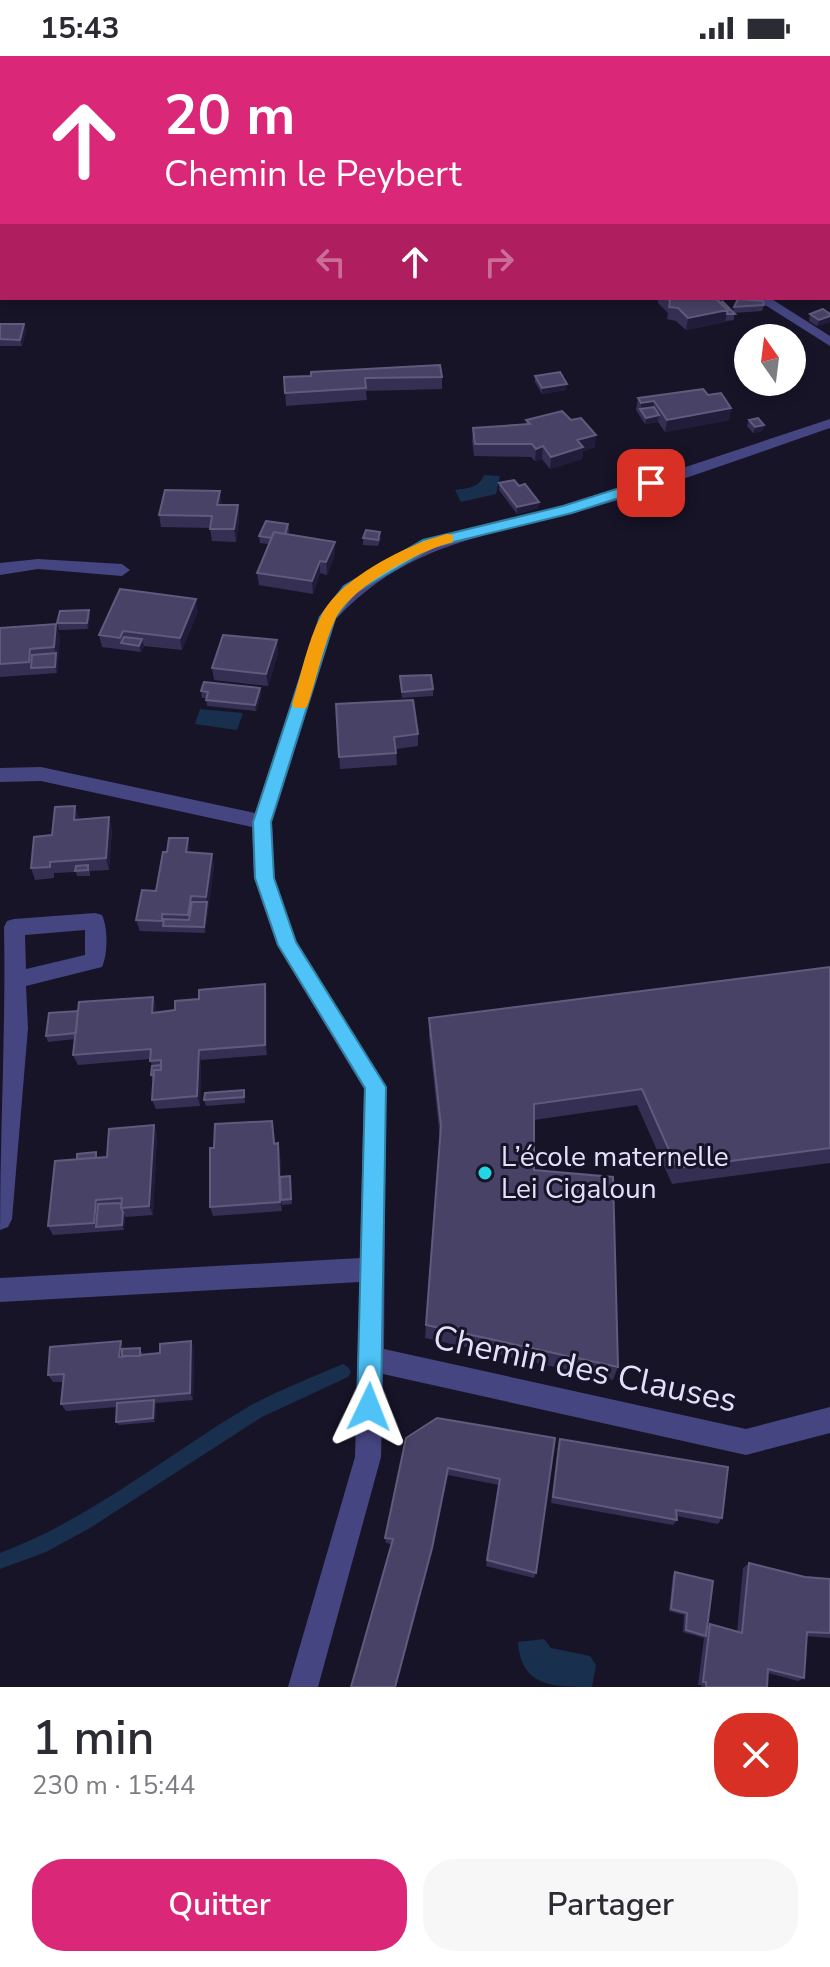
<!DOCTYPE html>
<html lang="fr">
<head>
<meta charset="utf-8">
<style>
  body { margin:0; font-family:"Nunito Sans",sans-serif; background:#f7f7f7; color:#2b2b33; height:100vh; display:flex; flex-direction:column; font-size:30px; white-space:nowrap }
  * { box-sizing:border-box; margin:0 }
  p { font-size:26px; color:#7c7c81 }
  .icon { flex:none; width:44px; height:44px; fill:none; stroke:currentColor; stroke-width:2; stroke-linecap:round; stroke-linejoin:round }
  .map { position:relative; height:1631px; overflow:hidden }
  .drawer { display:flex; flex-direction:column; background:#fff; flex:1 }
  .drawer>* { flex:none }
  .top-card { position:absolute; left:0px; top:0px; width:830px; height:244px; box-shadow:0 4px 12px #0003; background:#db2777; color:#fff; overflow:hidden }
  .needle { width:52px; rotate:346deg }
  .buttons { position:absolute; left:734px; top:268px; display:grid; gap:16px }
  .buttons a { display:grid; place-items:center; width:72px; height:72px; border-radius:50%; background:#fff; box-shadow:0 4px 12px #0003; font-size:40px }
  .pin { position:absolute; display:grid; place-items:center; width:68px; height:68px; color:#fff; margin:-34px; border-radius:16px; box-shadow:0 4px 12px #0006 }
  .me { position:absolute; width:88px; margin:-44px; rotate:2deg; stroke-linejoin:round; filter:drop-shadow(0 0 6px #0008) }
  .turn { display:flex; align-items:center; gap:28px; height:168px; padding:0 32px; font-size:36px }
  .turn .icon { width:104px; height:104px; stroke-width:2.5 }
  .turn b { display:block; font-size:56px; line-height:68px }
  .lanes { display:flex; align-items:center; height:76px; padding:0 32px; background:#0003; justify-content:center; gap:40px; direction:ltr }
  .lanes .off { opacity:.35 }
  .round { display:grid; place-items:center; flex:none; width:84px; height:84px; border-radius:32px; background:#f7f7f7 }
  .summary { display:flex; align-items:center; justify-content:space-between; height:136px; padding:0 32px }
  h1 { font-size:48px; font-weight:600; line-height:60px }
  .cta { display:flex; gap:16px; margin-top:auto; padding:16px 32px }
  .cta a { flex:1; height:92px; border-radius:32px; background:#db2777; color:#fff; font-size:32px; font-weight:600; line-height:92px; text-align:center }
  .cta a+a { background:#f7f7f7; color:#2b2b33 }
  .status { display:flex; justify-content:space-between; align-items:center; height:56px; padding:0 40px; background:#fff; direction:ltr }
  .status svg { height:22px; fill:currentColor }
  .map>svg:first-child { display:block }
  .water { fill:#182f4d }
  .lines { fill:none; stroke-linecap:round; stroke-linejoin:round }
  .stream { fill:#182f4d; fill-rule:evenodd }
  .minor { fill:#454581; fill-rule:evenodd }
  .wall { fill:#362f54 }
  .shaded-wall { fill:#221c3b }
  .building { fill:#484266; stroke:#605b7d; stroke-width:2 }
  .route { fill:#4fc3f7; stroke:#337fa1; stroke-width:2 }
  .slow { fill:#f59e0b }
  .poi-dot { fill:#24d6e3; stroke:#171428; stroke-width:3 }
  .labels { text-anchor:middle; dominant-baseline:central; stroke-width:6; stroke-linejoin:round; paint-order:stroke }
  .poi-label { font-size:28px; fill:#e2e0fb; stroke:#171428; text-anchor:start }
  .near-street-label { font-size:34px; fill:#e2e0fb; stroke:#171428 }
</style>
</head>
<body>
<div class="status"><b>15:43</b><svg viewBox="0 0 49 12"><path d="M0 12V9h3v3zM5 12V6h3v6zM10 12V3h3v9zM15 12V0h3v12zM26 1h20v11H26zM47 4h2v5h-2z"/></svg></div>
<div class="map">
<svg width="830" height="1631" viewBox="0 0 830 1631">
  <rect width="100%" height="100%" fill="#171428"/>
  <!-- water -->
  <path class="water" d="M484 419 500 420 496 438 461 446 455 434C468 432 479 432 484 419Z
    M200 653 243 657 237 674 195 668Z
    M544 1583 551 1592 590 1600 596 1609 592 1631C553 1631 521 1631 518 1586Z"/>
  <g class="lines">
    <!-- stream -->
    <path class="stream" d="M343 1308 348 1311 351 1316 348 1321 262 1361 90 1472 46 1496 0 1513V1497C91 1463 165 1400 248 1351 276 1335 313 1321 343 1308Z"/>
    <!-- minor -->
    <path class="minor" d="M135 0H146L147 2H136Z
      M754 242H770L830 280V290Z
      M830 363V372C755 398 681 425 605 448 503 479 413 480 336 563L272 766 274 822 296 886 386 1031 384 1293 746 1373 830 1351V1377L746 1399 383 1318 381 1401 318 1631H288L355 1401 360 1226 0 1246V1222L360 1202 364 1033 277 889 254 822 252 771 41 725 0 726V712L41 711 255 757 319 561 347 531 373 511 432 483 595 441Z
      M38 503 122 508 130 514 122 520 38 513 0 519V507Z
      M95 857 102 859C108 872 108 898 102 911L26 930 28 972 12 1163 8 1171 0 1174C0 1073 6 972 4 871L7 865 14 863ZM85 874V899L26 913 25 879Z"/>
  </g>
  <!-- wall -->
  <path class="wall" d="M658 242H724L723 246 733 256 734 251 764 249 762 255 734 257V264L726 265 725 266 686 274 676 265 667 263 668 257 658 247Z
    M810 258 830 266 817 270 809 265Z
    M0 268H24L26 274 22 290H0Z
    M535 320 566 334 542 338 535 326Z
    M284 321H442V333L366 335 367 344 286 350Z
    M708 339 731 352 729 364 665 376 658 366 645 368 636 354 638 342Z
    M526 364 595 391 583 395 582 403 550 413 542 403 535 405 531 401 474 400 472 385 473 372 526 369Z
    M749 364 764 369 762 375 753 377 747 370Z
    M499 427 519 430 539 446 538 452 517 458 499 434Z
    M222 448 221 449H238L239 462 236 486 212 485 210 472 161 471 159 459Z
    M288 468 289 474 288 478 335 498 327 519 320 517 313 538 259 529 257 517 269 488 260 487 259 480Z
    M363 482H381L378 490 363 489Z
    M89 554 90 560 88 573 59 574 57 567Z
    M198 555 182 594 144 590 141 596 102 591 99 579Z
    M0 572 60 580 57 617 0 621Z
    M277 584 278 597 268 630 214 624 212 612Z
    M400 620 433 633V640L402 642Z
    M260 632 261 639 256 655 207 650 206 642H202L201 635Z
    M336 648 418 678V690L396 693 397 709 340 713Z
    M79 761V763L112 773 109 814 90 815V820H77L76 816 54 817V822L35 824 31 812 52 779Z
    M190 794V797L214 809 205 877 140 875 136 864 150 835 157 833Z
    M830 911V1107L672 1128 637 1049 534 1064V1114L618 1311 613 1324 425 1282 440 1083 429 980V962Z
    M265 928 267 939V999L201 1004 200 1050 156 1053 152 1044 153 1025 151 1019 152 1010 150 1003 78 1009 73 999 75 983 48 986 46 980 78 955 153 941 156 951 155 956 175 954 199 943Z
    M244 1034 245 1047 206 1050 204 1044Z
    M154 1069 157 1079 153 1159 125 1161 124 1174 53 1179 48 1170 98 1101H107Z
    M274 1075 275 1088 280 1097 281 1121 290 1120 292 1148 282 1149V1148V1155L213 1160 210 1151 214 1092Z
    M194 1292 193 1344 156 1347 155 1366 119 1369 116 1366 117 1351 66 1355 61 1348 63 1326H53L48 1319 125 1293 142 1296V1299Z
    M406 1382H555L536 1517 534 1522 486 1510 499 1429 448 1419 432 1497 396 1631H351L391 1488 386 1487 385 1482Z
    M560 1383 722 1462 718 1468 677 1460V1464L673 1469 551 1447 558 1389Z
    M749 1507 805 1521 830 1523V1582L806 1580 804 1622 798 1625 768 1617 767 1631H701V1629H698L704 1582 683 1576 684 1559 669 1555 673 1518 675 1516 707 1570 710 1568 737 1576 743 1512Z"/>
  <!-- shaded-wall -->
  <path class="shaded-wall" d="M89 0H114L115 2H80Z
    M830 226V237L828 238V227Z
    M728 254 725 266 686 274 688 262Z
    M830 260V266L817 270 819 264Z
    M24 268 26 274 22 290 20 284Z
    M567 328 566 334 542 338V332Z
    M654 345 652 357 641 353V347Z
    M731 352 729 364 665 376 667 364Z
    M659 359 658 366 645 368 646 362Z
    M764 369 762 375 753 377 755 371Z
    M596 379 595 391 583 395 582 403 550 413 551 401 577 384Z
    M543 390 542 403 535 405 536 393Z
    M220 435 222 448 219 462 217 449Z
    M539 446 538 452 517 458V451Z
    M238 449 239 462 236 486 234 473Z
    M335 486V498L327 519 326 506Z
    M320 505V517L313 538 312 525Z
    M196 543 198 555 182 594 180 582Z
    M89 554 90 560 88 573 87 567Z
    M56 568 60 580 57 617 55 611 56 597 54 591Z
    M142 583 144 590 141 596 139 590Z
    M277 584 278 597 268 630 266 618Z
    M260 632 261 639 256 655 255 649Z
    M75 750 79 761 78 775 74 764Z
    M109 761 112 773 109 814 106 802Z
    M188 782 190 794 188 808 186 796Z
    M212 798 214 809 205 877 204 871 207 846 206 841Z
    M265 928 267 939V999L265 989Z
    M153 941 156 951 155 967 152 957Z
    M199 994 201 1004 200 1050 197 1040Z
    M154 1069 157 1079 153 1159 149 1150Z
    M278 1087 280 1097 282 1155 280 1146Z
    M96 1144 100 1153 96 1171 94 1167Z
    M123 1156 125 1161 124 1174 122 1169Z
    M121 1285 125 1293 124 1304 119 1301Z
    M191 1285 194 1292 193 1344 190 1337Z
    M154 1344 156 1348 155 1366 153 1362Z
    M448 1412 432 1497 396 1631H395Z"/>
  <!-- building -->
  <path class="building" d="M64 0H89L80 2H65Z
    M220 0H276L281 2H225Z
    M771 0H803L800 2H768Z
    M0 56H2V68H0Z
    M830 147V169H828V148Z
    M828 192 830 193V226L828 227Z
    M667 242H718L716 243 728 254 688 262 678 252 669 251 670 245Z
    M738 243 763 245 764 249 734 251Z
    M723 246 735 258H727L728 254 720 247Z
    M823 253 830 258V260L819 264 810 258Z
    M0 268H24L20 284 0 283Z
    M440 309 442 321 365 322 366 332 285 337 284 321 311 320V316Z
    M560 316 567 328 542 332 535 320Z
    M703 333 708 339 721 337 731 352 667 364 654 345 641 347 638 342Z
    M654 351 659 359 646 362 640 353Z
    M562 355 571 364 581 362 596 379 577 384 583 391 551 401 543 390 536 393 532 388H475L473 372 530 368 526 364Z
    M758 362 764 369 755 371 749 364Z
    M514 424 519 430 525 428 539 446 517 451 499 427Z
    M165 434 220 435 217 449H238L234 473H210L212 460 159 459Z
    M266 465 288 468 285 478 274 476 271 482 259 480Z
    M366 474 380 476 378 484 363 482Z
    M274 476 335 486 326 506 320 505 312 525 257 517Z
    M120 533 196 543 180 582 123 575 120 582 99 579Z
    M89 554 87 567H57L60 555Z
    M56 568 54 591 30 593 29 606 0 608V572Z
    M223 579 277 584 266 618 212 612Z
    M124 581 142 583 139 590 121 587Z
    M56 597 55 611 31 612 32 599Z
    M431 619 433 633 402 636 400 620Z
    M204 626 260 632 255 649 206 644 208 636 201 635Z
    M413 644 418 678 394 681 396 697 339 701 336 648Z
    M75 750 74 764 109 761 106 802 50 806V811L31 812 34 781 52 779 55 751Z
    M169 782H188L186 796 212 798 206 841 191 840 188 859 162 858V865L136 864 142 834 156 835 163 796H167Z
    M88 809V814L75 815 76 810Z
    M192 846H207L204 871 163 870 164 863 189 864Z
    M830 911V1092L677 1112 642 1033 534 1048V1114L613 1121 618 1311 426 1269 441 1070 429 962Z
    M265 928V989L199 994 197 1040 152 1044 154 1014H161V1004L150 1005 151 993 73 999 79 946 153 941 152 957 175 954V945L199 943V934Z
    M78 955 76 977 46 980 49 957Z
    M161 1009V1014H154V1019H151L152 1010Z
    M244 1034V1041L204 1044 205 1037Z
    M272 1065 274 1088 278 1087 280 1146 210 1151V1092H214L215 1068Z
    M154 1069 149 1150 121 1152 122 1142 96 1144 94 1167 48 1170 55 1105 107 1101 109 1073Z
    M96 1096V1102L77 1103V1098Z
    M290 1120 291 1143 281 1144 280 1121Z
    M121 1147V1152L123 1156 122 1169 96 1171 98 1148Z
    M121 1285 119 1301 160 1297V1288L191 1285 190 1337 61 1348 64 1318 48 1319 50 1291Z
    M140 1292V1300H122V1293Z
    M154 1344 153 1362 116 1366 117 1347Z
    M437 1362 555 1382 536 1517 487 1504 500 1423 448 1412 432 1492 395 1631H351L393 1483 385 1482 406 1382Z
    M560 1383 728 1411 722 1462 676 1454 677 1464 553 1441Z
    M749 1507 805 1521 830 1523V1577L807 1576 804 1622 768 1613 767 1631H706V1626H703L710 1568 742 1577Z
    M675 1516 713 1525 706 1580 686 1574 687 1557 671 1553Z"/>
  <!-- route -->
  <path class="route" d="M651 422 656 424V430L572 457 433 491 355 537 335 562 271 766 274 822 296 886 386 1031 381 1351 378 1360 369 1363 361 1360 357 1351 365 1032 278 889 255 822 253 766 320 561 344 530 423 484 563 450Z"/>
  <!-- slow -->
  <path class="slow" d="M447 478 453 479V486C418 495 350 531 335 564 323 590 317 621 308 648L306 652H294L292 648C301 620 307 586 321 560 340 522 408 488 447 478Z"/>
  <!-- markers -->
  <circle class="poi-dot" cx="485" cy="1117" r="8"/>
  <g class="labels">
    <!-- poi labels -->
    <g class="poi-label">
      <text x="501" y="1101">L’école maternelle<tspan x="501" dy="32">Lei Cigaloun</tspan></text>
    </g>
    <!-- near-street labels -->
    <g class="near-street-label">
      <text transform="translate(585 1313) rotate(12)">Chemin des Clauses</text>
    </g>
  </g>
</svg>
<div class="buttons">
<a><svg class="needle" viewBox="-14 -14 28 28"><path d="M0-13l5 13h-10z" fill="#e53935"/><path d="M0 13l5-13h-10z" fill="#7c7c81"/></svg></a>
</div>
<div class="pin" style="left:651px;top:427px;background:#d93025"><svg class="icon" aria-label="arrive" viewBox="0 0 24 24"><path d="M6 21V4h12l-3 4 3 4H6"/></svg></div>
<svg class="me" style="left:369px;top:1351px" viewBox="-20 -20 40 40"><path d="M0-17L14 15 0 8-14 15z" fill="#4fc3f7" stroke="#fff" stroke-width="4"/></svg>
<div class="top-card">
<div class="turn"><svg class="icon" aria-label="ahead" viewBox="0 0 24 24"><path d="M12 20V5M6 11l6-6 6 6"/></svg><div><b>20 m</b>Chemin le Peybert</div></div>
<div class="lanes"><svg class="icon off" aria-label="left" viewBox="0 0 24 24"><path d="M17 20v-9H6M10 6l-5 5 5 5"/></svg><svg class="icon" aria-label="ahead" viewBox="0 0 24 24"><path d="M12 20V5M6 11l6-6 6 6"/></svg><svg class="icon off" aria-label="right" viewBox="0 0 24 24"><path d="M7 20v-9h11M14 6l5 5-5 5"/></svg></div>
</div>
</div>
<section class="drawer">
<div class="summary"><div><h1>1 min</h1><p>230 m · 15:44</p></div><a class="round" style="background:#d93025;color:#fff"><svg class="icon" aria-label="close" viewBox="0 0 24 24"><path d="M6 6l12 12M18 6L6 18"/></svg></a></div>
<div class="cta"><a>Quitter</a><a>Partager</a></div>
</section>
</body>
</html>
